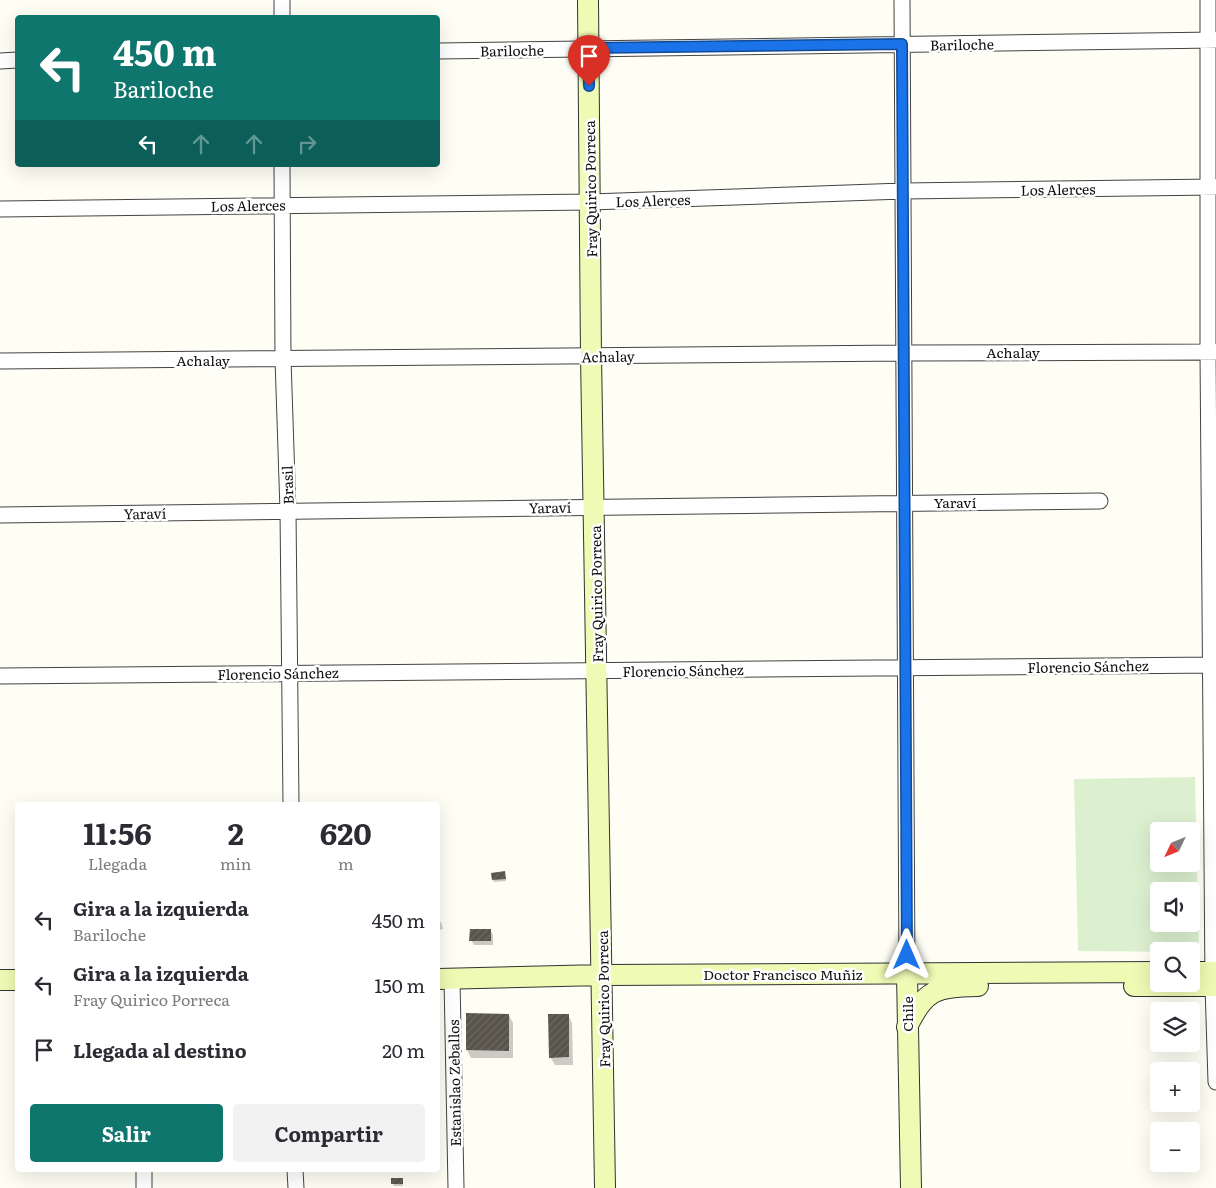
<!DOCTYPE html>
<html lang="es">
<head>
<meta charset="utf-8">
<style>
  body { margin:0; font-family:Literata,serif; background:#f2f2f3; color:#2b2b33; height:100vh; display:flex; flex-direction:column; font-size:19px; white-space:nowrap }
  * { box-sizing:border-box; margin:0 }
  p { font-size:16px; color:#7c7c81 }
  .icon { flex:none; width:28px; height:28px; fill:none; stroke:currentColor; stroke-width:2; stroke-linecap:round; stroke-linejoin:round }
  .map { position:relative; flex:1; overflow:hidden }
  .drawer { position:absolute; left:15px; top:802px; width:425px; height:370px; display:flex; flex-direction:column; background:#fff; border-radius:5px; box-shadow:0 5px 20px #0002 }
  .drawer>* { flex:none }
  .top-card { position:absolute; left:15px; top:15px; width:425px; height:152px; border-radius:5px; box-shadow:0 5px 20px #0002; background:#0f766e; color:#fff; overflow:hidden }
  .needle { width:32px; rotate:227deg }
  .buttons { position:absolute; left:1150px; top:822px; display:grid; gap:10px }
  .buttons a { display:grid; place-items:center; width:50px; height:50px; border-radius:5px; background:#fff; box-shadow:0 5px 20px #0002; font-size:25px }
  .pin { position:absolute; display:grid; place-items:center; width:42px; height:42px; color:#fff; margin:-51px -21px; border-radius:50% 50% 50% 0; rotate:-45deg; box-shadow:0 0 5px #0007 }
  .pin .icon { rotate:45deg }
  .me { position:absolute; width:55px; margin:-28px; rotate:0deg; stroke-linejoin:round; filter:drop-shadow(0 0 4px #0008) }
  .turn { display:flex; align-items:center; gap:18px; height:105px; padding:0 15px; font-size:22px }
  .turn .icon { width:65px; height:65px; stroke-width:2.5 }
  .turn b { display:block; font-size:35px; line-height:42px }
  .lanes { display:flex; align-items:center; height:48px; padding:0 15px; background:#0003; justify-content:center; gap:25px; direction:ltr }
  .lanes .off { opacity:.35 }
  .eta { display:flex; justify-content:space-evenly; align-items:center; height:85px; text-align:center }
  .eta b { font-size:30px; font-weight:700; line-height:35px }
  .cta { display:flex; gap:10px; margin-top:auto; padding:10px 15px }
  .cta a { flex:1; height:58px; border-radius:5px; background:#0f766e; color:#fff; font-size:20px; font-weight:700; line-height:58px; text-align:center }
  .cta a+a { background:#f2f2f3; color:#2b2b33 }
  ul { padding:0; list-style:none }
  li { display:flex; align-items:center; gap:15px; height:65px; padding:0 15px }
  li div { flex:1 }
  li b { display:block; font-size:19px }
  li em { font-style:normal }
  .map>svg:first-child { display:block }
  .pitch { fill:#dcf0d0; fill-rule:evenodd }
  .shadow { fill:#0003 }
  .building { fill:url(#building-hatch) }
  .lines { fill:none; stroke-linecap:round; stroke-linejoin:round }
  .street-casing { stroke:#434343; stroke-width:17 }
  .secondary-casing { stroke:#323232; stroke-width:22 }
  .street { stroke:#fff; stroke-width:15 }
  .secondary { stroke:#effab4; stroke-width:20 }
  .route-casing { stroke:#114b97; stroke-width:12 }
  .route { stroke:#1a73e8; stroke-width:9 }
  .labels { text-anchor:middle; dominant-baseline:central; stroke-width:5; stroke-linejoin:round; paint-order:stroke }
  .street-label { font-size:14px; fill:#101010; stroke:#fff }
</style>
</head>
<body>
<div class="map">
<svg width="1216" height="1188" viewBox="0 0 1216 1188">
  <defs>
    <pattern id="building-hatch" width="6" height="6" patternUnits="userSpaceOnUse" patternTransform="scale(1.25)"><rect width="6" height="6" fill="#59554d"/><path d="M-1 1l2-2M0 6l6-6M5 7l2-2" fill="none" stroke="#6c6962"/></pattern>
  </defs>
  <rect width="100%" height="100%" fill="#fefef5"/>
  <!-- pitch -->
  <path class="pitch" d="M1195 777 1199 952 1078 951 1074 779ZM1159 831H1191V864H1159ZM1159 891H1191V924H1159Z"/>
  <!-- shadow -->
  <path class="shadow" d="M505 875 506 881 494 882 493 880Z
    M438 922H441L443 929 438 930Z
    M490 930 493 935V945H474L471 940Z
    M509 1015 513 1023V1058H471L467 1050Z
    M568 1015 572 1023 573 1065H555L550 1057Z
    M402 1179 403 1186H394L393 1184Z"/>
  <!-- building -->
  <path class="building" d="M505 871 506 879 492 880 491 873Z
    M470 929H491V941H469Z
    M466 1013 509 1014V1051L466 1050Z
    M548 1014H569V1057L549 1058Z
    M391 1178H403V1184H391Z"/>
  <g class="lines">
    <defs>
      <path id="street" d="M282 0V18
        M902 0 907 974
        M1208 0V352L1213 986 1216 1082
        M438 51 1216 40
        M0 61 18 60
        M282 165 283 359 288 511 291 805
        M0 209 590 202 903 191 1216 187
        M0 361 905 353 1216 352
        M0 515 1100 501
        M0 676 1216 665
        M452 979 456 1188
        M144 1170V1188
        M295 1170 296 1188"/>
      <path id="secondary" d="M588 0 591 356 605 1188
        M1191 972H1216
        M907 974 911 1188
        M438 979 602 975 1159 972
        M0 980H18
        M1134 986H1216
        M907 1027C926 989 935 987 978 986"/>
    </defs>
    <!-- street casing -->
    <use href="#street" class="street-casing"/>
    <!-- secondary casing -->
    <use href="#secondary" class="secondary-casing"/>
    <!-- street -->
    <use href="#street" class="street"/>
    <!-- secondary -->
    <use href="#secondary" class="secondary"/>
  </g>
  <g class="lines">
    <defs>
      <path id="route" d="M589 86 588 48 902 44 907 955"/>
    </defs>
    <!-- route casing -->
    <use href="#route" class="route-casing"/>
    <!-- route -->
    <use href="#route" class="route"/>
  </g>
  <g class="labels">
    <!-- street labels -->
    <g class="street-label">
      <text transform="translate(962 44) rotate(-1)">Bariloche</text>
      <text transform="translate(512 50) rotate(-1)">Bariloche</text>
      <text transform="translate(590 189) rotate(-91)">Fray Quirico Porreca</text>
      <text transform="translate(1058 189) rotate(-1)">Los Alerces</text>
      <text transform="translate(653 200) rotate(-2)">Los Alerces</text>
      <text transform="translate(248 205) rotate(-1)">Los Alerces</text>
      <text x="1013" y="352">Achalay</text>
      <text transform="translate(608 356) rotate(-1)">Achalay</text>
      <text x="203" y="360">Achalay</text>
      <text transform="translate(287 485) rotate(-92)">Brasil</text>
      <text x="955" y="502">Yaraví</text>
      <text transform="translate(550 507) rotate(-1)">Yaraví</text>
      <text transform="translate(145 513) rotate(-1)">Yaraví</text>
      <text transform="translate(596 594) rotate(-91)">Fray Quirico Porreca</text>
      <text transform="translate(1088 666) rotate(-1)">Florencio Sánchez</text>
      <text transform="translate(683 670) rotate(-1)">Florencio Sánchez</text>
      <text transform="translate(278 673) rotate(-1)">Florencio Sánchez</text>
      <text x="783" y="974">Doctor Francisco Muñiz</text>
      <text transform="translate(603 999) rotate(-91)">Fray Quirico Porreca</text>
      <text transform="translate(907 1014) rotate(-90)">Chile</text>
      <text transform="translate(454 1083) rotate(-91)">Estanislao Zeballos</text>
    </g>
  </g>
</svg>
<div class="buttons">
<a><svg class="needle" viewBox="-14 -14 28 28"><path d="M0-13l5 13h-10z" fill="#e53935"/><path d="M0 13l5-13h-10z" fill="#7c7c81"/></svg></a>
<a><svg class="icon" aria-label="sound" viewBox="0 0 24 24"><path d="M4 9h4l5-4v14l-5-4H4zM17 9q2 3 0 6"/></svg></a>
<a><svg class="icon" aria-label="search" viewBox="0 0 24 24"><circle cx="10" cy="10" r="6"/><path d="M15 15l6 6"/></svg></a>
<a><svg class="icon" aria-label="layers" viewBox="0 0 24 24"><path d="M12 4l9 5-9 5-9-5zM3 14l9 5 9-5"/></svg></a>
<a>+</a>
<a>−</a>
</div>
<div class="pin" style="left:589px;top:86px;background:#d93025"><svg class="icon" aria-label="arrive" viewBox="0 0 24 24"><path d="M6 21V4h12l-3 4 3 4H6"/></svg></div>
<svg class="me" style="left:907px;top:955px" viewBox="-20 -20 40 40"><path d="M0-17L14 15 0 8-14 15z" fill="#1a73e8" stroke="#fff" stroke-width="4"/></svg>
<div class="top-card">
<div class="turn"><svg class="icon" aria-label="left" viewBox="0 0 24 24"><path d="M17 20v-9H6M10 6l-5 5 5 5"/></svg><div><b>450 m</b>Bariloche</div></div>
<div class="lanes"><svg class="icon" aria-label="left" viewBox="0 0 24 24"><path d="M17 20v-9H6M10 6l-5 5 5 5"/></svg><svg class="icon off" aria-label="ahead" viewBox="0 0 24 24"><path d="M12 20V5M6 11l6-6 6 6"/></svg><svg class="icon off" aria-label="ahead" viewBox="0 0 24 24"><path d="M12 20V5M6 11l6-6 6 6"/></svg><svg class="icon off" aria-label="right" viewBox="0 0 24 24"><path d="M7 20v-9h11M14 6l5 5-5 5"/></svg></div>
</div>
<section class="drawer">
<div class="eta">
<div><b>11:56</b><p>Llegada</p></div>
<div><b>2</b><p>min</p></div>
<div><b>620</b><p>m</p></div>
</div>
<ul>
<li><svg class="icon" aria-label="left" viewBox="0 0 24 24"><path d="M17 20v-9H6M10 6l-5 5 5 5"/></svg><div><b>Gira a la izquierda</b><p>Bariloche</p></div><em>450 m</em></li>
<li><svg class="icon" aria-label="left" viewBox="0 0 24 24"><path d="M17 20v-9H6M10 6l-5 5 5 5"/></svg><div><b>Gira a la izquierda</b><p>Fray Quirico Porreca</p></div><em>150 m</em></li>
<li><svg class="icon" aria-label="arrive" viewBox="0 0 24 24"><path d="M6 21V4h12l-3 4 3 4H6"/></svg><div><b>Llegada al destino</b></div><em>20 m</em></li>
</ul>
<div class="cta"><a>Salir</a><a>Compartir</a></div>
</section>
</div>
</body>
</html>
